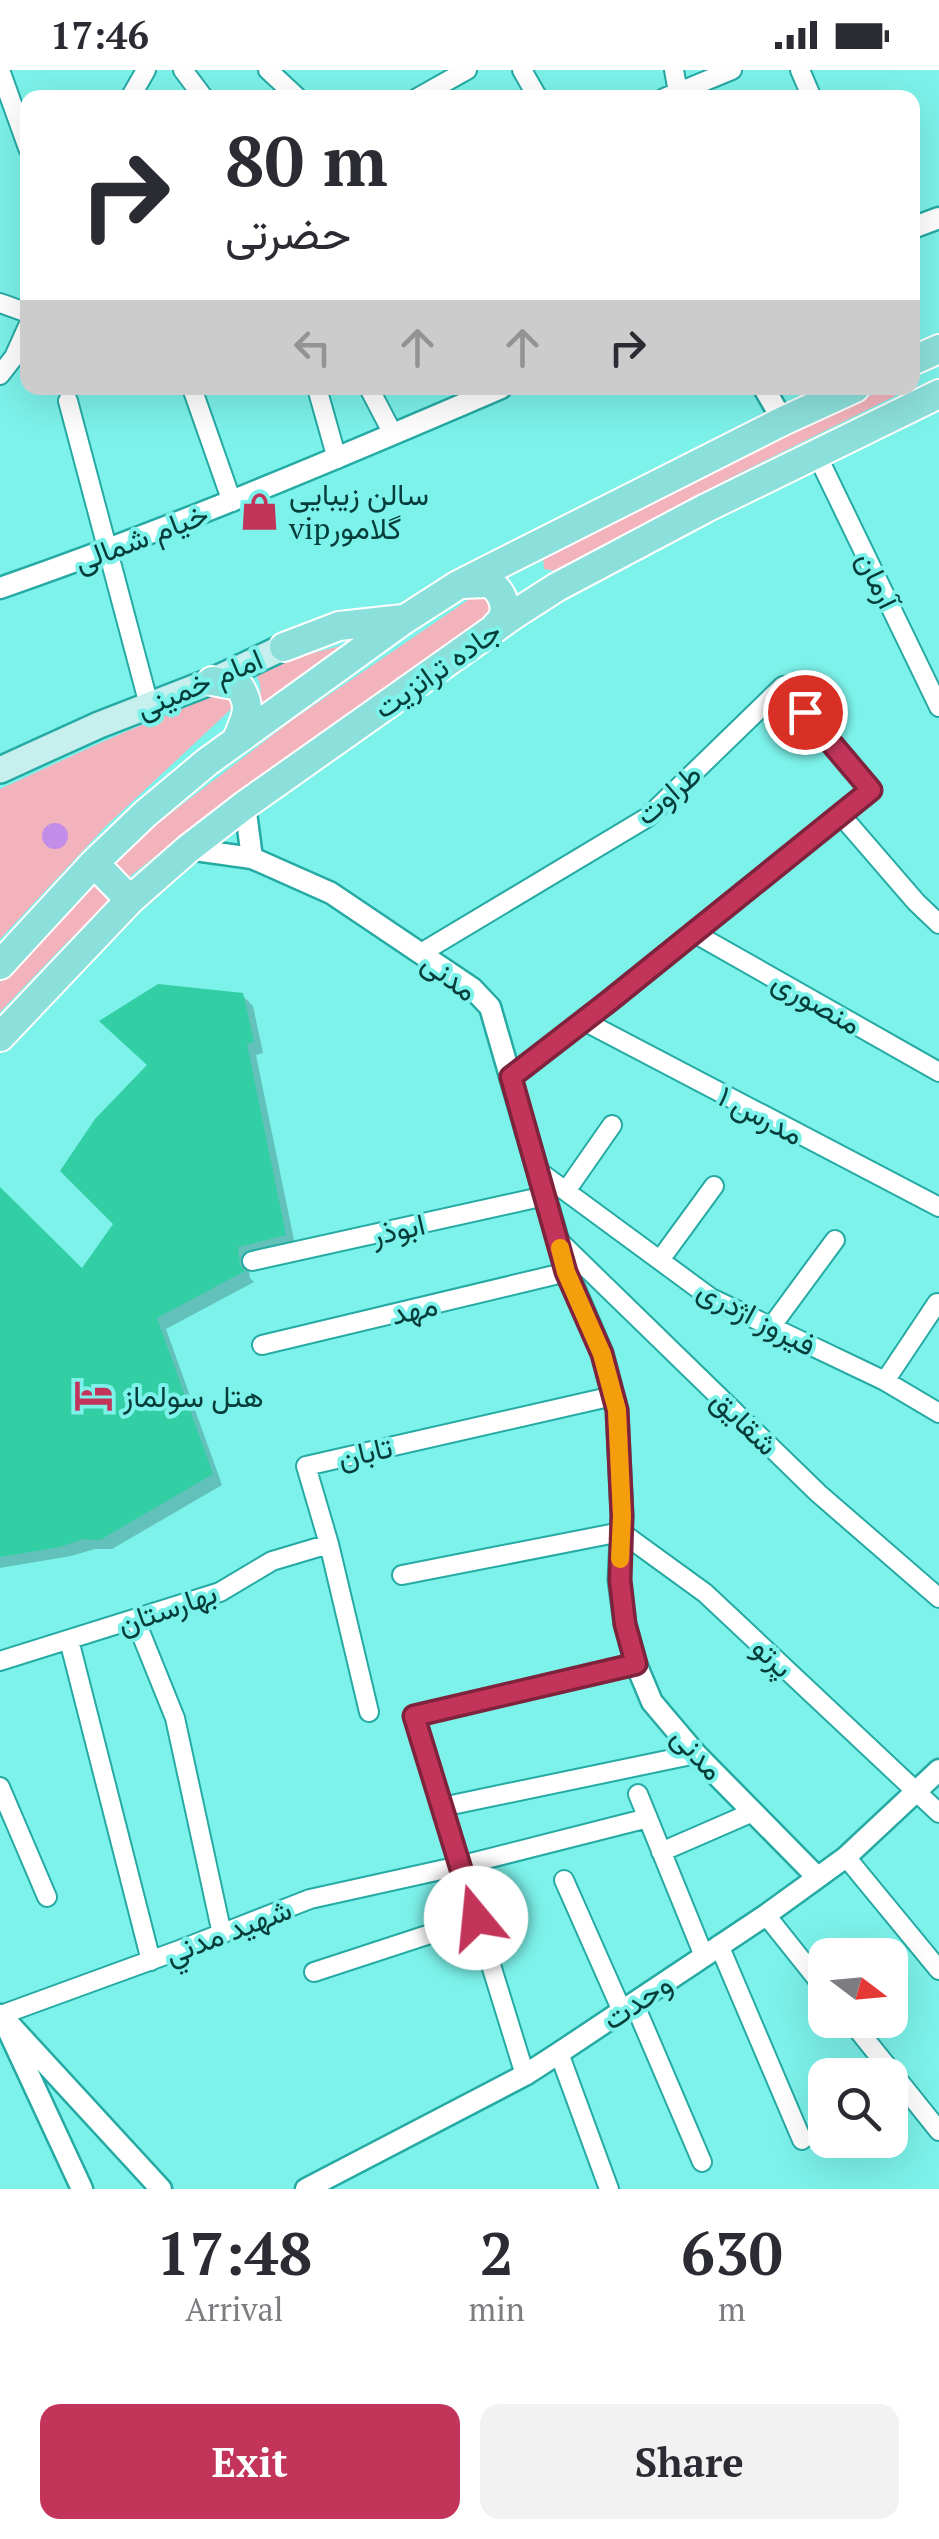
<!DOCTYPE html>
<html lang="en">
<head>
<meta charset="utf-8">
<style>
  body { margin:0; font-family:"PT Serif",Vazirmatn,serif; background:#f2f2f3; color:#2b2b33; height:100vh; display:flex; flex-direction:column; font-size:38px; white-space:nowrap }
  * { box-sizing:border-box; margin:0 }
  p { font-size:32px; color:#7c7c81 }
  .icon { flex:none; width:55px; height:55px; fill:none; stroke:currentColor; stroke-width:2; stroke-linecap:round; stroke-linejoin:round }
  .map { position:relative; height:2119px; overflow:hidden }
  .drawer { display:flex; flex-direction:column; background:#fff; flex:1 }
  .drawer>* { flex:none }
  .hud { position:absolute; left:20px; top:20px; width:900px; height:305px; border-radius:20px; box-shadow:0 10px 40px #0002; background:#fff; color:#2b2b33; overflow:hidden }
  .needle { width:65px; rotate:106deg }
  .controls { position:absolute; left:808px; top:1868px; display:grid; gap:20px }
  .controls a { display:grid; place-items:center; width:100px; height:100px; border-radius:20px; background:#fff; box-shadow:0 10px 40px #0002; font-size:50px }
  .pin { position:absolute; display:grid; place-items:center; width:85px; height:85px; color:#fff; margin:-42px; border:5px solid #fff; border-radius:50%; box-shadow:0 2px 10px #0007 }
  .me { position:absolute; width:110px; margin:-55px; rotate:343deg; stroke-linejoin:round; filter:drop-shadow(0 0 8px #0008) }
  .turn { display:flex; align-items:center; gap:35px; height:210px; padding:0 40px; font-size:45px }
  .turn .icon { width:130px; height:130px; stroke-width:2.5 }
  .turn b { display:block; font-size:70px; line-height:85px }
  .lanes { display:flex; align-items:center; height:95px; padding:0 40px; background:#0003; justify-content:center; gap:50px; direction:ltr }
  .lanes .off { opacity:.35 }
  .eta { display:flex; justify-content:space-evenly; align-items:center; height:170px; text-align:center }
  .eta b { font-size:60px; font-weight:800; line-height:70px }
  .action { display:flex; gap:20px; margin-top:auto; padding:20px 40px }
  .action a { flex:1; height:115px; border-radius:20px; background:#c3345b; color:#fff; font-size:40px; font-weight:800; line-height:115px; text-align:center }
  .action a+a { background:#f2f2f3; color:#2b2b33 }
  .status { display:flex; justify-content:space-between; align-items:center; height:70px; padding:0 50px; background:#fff; direction:ltr }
  .status svg { height:28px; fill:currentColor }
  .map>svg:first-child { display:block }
  .green { fill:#f3b3bc }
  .water { fill:#c28de9 }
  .shadow { fill:#0003 }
  .building { fill:#32cea4 }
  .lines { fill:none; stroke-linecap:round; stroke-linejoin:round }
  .minor-casing { stroke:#25aaa4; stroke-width:22 }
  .tertiary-casing { stroke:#25aaa4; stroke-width:25 }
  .secondary-casing { stroke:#25aaa4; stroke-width:30 }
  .primary-casing { stroke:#fff; stroke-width:32 }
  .minor { stroke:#fff; stroke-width:18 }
  .tertiary { stroke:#fff; stroke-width:20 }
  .secondary { stroke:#c6efed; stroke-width:25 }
  .primary { stroke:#8ce0db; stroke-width:28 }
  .route-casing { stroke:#7f223b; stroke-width:25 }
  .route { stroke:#c3345b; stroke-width:18 }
  .slow { stroke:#f59e0b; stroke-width:18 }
  .labels { text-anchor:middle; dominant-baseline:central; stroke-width:8; stroke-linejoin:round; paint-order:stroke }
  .poi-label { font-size:30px; fill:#043d3a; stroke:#7cf2ea; text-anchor:start }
  .street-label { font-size:30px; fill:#043d3a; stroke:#7cf2ea }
</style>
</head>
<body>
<div class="status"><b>17:46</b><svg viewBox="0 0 49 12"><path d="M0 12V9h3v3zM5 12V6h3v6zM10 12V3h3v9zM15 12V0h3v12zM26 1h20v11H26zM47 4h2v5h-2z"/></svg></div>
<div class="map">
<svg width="939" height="2119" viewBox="0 0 939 2119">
  <rect width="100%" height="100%" fill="#7cf2ea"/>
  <!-- green -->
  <path class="green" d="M886 318H911L734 406 556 501 544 499 543 488 553 479Z
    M481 521H490L492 542 485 550C362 631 244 716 129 807L122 810 109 796 157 754 291 651Z
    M344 575 259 639C261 624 264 606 248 600Z
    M216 623 232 625 233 635 229 641 105 757 0 869V719L102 672Z
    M96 810 104 826 113 830 66 873 0 942V912Z"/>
  <!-- water -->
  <path class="water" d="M42 766a13 13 0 1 1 26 0a13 13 0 1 1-26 0Z"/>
  <!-- shadow -->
  <path class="shadow" d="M242 925 253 936 263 983 256 985 295 1175 247 1187 250 1208 254 1212 166 1259 222 1415 112 1479H95L71 1486 0 1498V1120L83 1202 117 1154Z"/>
  <!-- building -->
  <path class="building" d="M158 914 243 923 254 972 247 974 286 1165 238 1177 240 1195 245 1201 157 1248 213 1404 100 1470 83 1469 60 1477 0 1487V1117L82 1198 113 1154 60 1101 95 1049 147 995 99 951Z"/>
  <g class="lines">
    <defs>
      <path id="minor" d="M0 0 28 78
        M183 0 204 28
        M268 0 298 28
        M522 0 538 28
        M674 0 679 28
        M800 0 812 28
        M130 28 146 0
        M417 28 467 0
        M664 28 732 0
        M0 233 28 243
        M0 305 14 287 28 256
        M192 318 232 432
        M317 318 337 389
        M369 318 393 364
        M68 331 149 635
        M816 383 939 637
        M840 744 916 832 939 854
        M694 863 939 1002
        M421 883 648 747 783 616 871 720 608 932 511 1007
        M584 951 939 1137
        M537 1100 711 1228 885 1311 939 1343
        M566 1121 612 1055
        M557 1169 818 1423 939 1528
        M660 1190 714 1116
        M252 1191 545 1126
        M771 1257 835 1170
        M262 1275 567 1202
        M885 1311 937 1233
        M402 1505 621 1462 705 1523 939 1743
        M135 1549 175 1648 222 1864
        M69 1570 151 1891
        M0 1591 220 1522 272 1491 329 1474
        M369 1642 329 1474 306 1396 613 1326
        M0 1717 47 1827
        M638 1724 704 1886
        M442 1737 696 1684
        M661 1782 753 1742
        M846 1787 939 1900
        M564 1810 622 1941
        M766 1845 825 1919
        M719 1875 802 2070
        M314 1902 476 1849
        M634 1933 702 2092
        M1 1945 182 1879 310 1829 459 1796 648 1748
        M850 1950 939 2061
        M559 1983 609 2119
        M525 2005 414 1646 636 1594"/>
      <path id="tertiary" d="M912 158 939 148
        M764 318 783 351
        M0 518C170 459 336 389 501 318
        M245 735 252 788
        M188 779 252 788 331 823 472 918 490 937 567 1202 602 1283 617 1340 622 1446 619 1510 625 1554 636 1594 652 1632 696 1684 817 1807
        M1 1945 161 2119
        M9 1962 82 2119
        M306 2119 525 2005 559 1983 766 1845 846 1787 939 1700"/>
      <path id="secondary" d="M0 700 99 655 212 611 284 577"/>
      <path id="primary" d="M912 291 939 279
        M461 514 489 513C500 519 508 534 503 547 501 552 496 555 493 560
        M284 577 339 556 403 549
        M212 611 239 616C253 638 246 647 237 669
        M94 793 130 830
        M0 895 94 793 145 744 207 692 405 549 458 515 783 351 855 318
        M0 967 130 830 188 779 245 735 515 544 557 517 706 438 939 324"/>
    </defs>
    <!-- minor casing -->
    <use href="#minor" class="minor-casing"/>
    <!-- tertiary casing -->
    <use href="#tertiary" class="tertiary-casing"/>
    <!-- secondary casing -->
    <use href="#secondary" class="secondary-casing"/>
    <!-- primary casing -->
    <use href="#primary" class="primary-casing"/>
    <!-- minor -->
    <use href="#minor" class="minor"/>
    <!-- tertiary -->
    <use href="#tertiary" class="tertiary"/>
    <!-- secondary -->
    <use href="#secondary" class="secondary"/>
    <!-- primary -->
    <use href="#primary" class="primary"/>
  </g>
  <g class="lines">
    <defs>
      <path id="route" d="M476 1848 414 1646 636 1594 625 1554 620 1510 622 1446 617 1340 602 1284 566 1202 511 1007 608 932 871 720 805 642"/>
    </defs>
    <!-- route casing -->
    <use href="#route" class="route-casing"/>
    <!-- route -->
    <use href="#route" class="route"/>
    <!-- slow -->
    <path class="slow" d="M560 1178 566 1202 602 1284 617 1340 622 1446 620 1489"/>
  </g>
  <!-- icons -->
  <defs>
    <symbol id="shop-bare" viewBox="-9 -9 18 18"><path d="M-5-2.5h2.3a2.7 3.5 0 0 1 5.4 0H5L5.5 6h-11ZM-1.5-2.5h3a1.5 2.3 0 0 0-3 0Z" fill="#c3345b" stroke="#7cf2ea" stroke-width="2.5" paint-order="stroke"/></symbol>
    <symbol id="hotel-bare" viewBox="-9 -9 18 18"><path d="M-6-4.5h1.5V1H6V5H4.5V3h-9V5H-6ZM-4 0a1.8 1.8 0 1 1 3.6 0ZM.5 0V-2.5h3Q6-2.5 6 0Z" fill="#c3345b" stroke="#7cf2ea" stroke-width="2.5" paint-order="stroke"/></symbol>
  </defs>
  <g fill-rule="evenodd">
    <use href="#shop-bare" x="232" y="414" width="55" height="55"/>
    <use href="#hotel-bare" x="66" y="1298" width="55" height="55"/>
  </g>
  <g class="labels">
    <!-- poi labels -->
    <g class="poi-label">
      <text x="289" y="424">سالن زیبایی<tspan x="289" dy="34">vipگلامور</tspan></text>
      <text x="123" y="1326">هتل سولماز</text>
    </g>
    <!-- street labels -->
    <g class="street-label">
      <text transform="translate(141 467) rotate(-21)">خیام شمالی</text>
      <text transform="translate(878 510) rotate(64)">آرمان</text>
      <text transform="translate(437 599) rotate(-35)">جاده ترانزیت</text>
      <text transform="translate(199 613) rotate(-23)">امام خمینی</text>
      <text transform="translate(668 724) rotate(-41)">طراوت</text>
      <text transform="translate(450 906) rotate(37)">مدنی</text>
      <text transform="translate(817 932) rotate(30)">منصوری</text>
      <text transform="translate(761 1045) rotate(28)">مدرس ۱</text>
      <text transform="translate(398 1159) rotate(-13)">ابوذر</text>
      <text transform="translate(414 1239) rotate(-13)">مهد</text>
      <text transform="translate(757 1247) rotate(28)">فیروز اژدری</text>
      <text transform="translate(745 1352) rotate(44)">شقایق</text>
      <text transform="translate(365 1382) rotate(-13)">تابان</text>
      <text transform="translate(167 1538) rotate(-19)">بهارستان</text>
      <text transform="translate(773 1587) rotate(43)">پرتو</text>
      <text transform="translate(698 1683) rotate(48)">مدنی</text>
      <text transform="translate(228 1861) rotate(-21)">شهيد مدني</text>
      <text transform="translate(637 1931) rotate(-34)">وحدت</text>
    </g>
  </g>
</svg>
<div class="controls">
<a><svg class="needle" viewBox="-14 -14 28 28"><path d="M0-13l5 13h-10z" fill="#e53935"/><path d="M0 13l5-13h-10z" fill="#7c7c81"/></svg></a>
<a><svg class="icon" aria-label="search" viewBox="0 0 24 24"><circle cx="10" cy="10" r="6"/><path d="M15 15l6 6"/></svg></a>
</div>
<div class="pin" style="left:805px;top:642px;background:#d93025"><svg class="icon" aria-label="arrive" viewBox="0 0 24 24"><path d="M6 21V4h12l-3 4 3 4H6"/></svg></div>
<svg class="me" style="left:476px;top:1848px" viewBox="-20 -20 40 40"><circle r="19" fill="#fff"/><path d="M0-13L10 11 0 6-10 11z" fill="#c3345b"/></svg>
<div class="hud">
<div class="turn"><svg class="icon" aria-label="right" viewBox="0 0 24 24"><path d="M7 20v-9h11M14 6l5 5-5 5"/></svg><div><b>80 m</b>حضرتی</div></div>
<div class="lanes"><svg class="icon off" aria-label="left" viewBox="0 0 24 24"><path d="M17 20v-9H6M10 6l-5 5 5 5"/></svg><svg class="icon off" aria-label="ahead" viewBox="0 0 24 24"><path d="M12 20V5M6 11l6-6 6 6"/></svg><svg class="icon off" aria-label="ahead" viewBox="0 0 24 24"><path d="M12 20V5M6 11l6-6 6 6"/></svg><svg class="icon" aria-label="right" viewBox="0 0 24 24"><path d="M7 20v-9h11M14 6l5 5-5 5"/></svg></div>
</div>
</div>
<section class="drawer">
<div class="eta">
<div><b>17:48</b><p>Arrival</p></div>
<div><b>2</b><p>min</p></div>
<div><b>630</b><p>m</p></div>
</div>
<div class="action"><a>Exit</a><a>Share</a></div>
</section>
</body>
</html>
